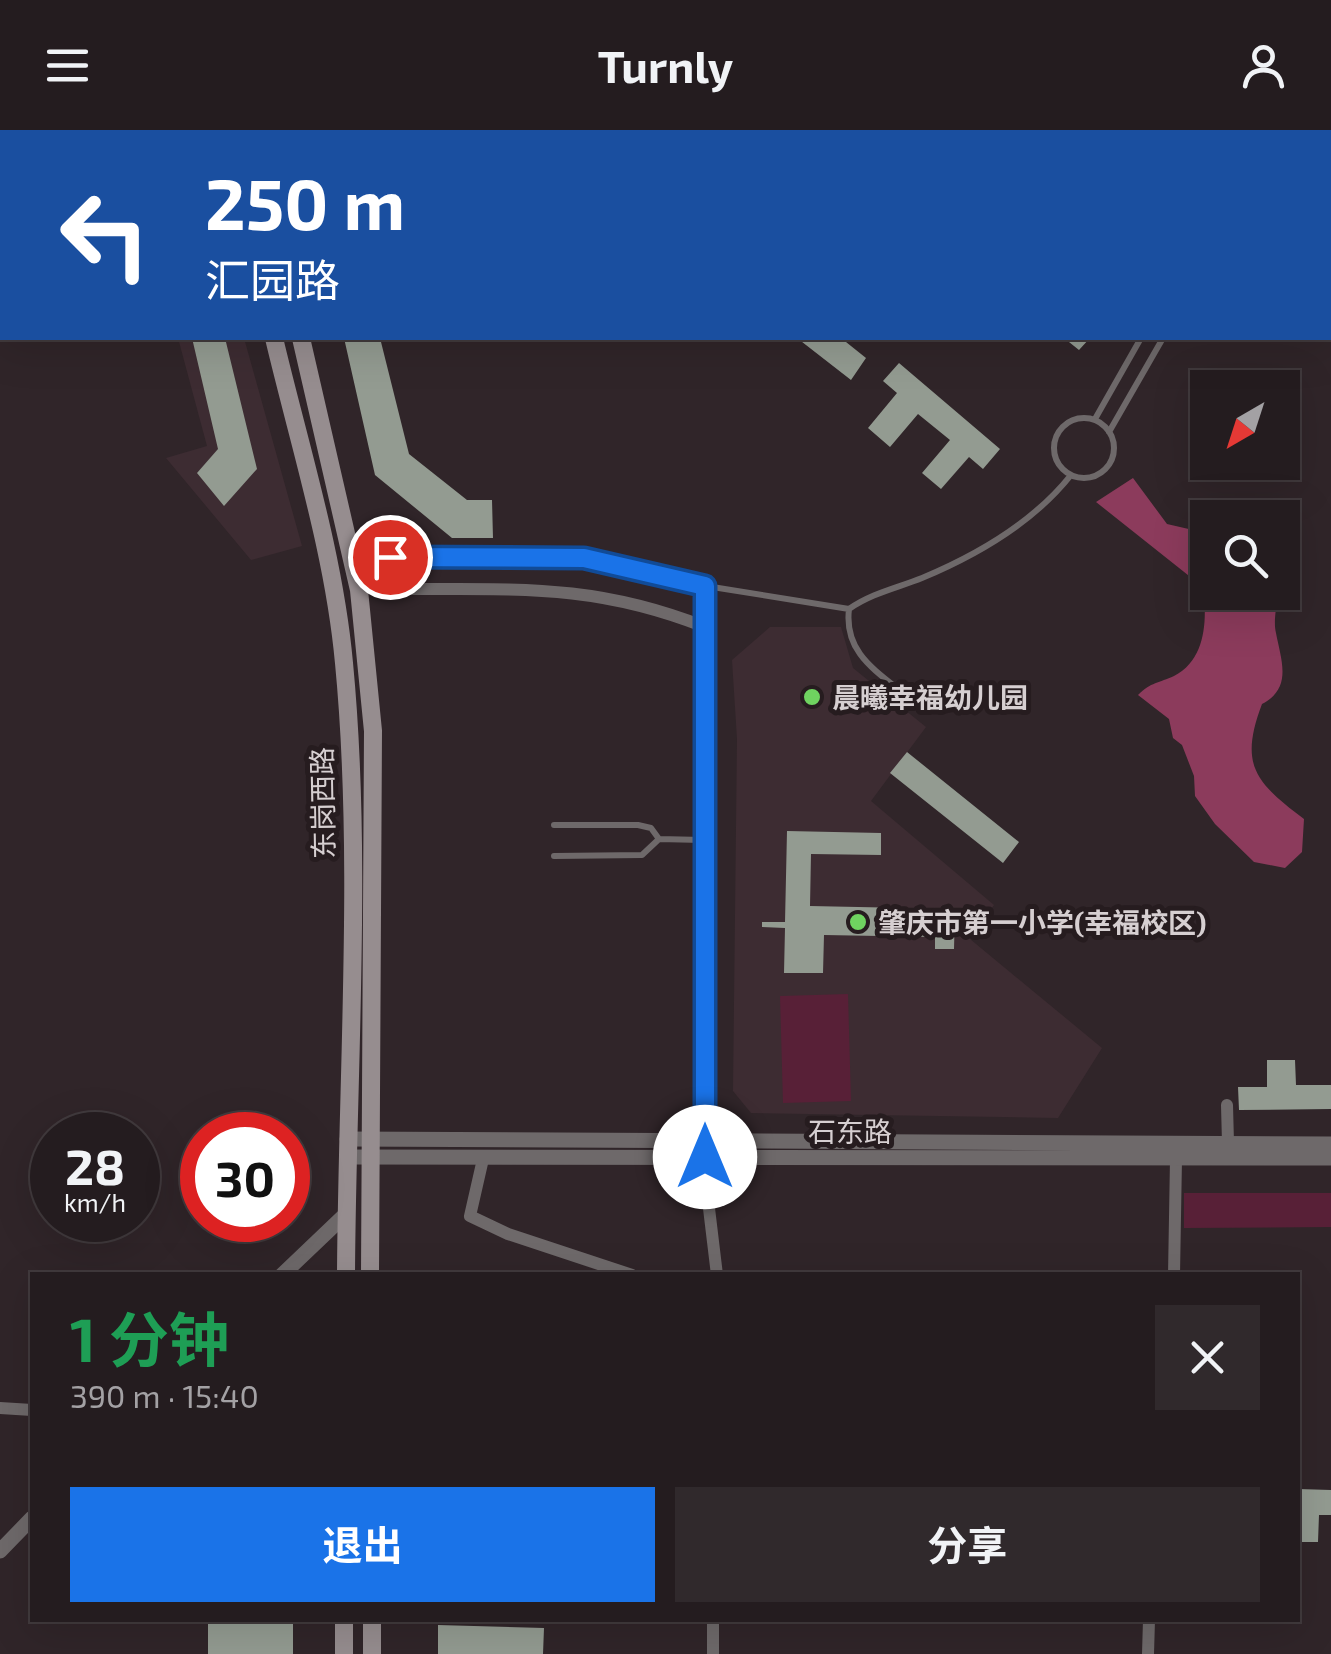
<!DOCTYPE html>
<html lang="zh">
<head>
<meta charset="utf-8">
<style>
  body { margin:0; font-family:"Exo 2","Noto Sans SC",sans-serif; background:#30292c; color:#f1f3f6; height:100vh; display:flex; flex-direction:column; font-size:38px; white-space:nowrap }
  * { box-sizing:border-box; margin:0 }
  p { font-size:32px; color:#a3a1a4 }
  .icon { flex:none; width:55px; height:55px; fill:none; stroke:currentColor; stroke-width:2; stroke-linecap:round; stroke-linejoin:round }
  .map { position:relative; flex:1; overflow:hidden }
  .side { position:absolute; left:30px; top:1142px; width:1270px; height:350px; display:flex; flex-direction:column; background:#241c1f; border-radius:0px; box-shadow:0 10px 40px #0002,0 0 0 2px #413a3d }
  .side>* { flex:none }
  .top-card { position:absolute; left:0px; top:0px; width:1332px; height:210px; box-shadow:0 10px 40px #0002,0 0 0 2px #413a3d; background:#1a4fa0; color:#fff; overflow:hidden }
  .needle { width:65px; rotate:219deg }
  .buttons { position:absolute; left:1190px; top:240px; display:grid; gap:20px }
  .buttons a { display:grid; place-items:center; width:110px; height:110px; border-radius:0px; background:#241c1f; box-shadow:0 10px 40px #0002,0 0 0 2px #413a3d; font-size:50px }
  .speed { position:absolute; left:30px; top:982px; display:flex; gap:20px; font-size:50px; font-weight:700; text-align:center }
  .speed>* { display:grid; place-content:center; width:130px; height:130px; border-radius:50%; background:#241c1f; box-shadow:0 10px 40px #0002,0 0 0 2px #413a3d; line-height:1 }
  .speed small { font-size:25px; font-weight:400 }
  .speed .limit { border:15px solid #d22; background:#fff; color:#111 }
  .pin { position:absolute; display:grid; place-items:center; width:85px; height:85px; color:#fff; margin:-42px; border:5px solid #fff; border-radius:50%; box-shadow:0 2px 10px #0007 }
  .me { position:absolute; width:110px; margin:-55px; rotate:0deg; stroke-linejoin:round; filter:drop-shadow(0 0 8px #0008) }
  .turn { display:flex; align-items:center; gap:35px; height:210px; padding:0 40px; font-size:45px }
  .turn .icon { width:130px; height:130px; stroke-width:2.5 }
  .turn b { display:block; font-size:70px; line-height:85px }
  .round { display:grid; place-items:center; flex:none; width:105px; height:105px; border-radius:0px; background:#30292c }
  .summary { display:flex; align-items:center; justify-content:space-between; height:170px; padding:0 40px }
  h1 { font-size:60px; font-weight:700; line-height:75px; color:#1e9e55 }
  .action { display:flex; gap:20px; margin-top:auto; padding:20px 40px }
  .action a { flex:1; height:115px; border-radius:0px; background:#1a73e8; color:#fff; font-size:40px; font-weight:700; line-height:115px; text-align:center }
  .action a+a { background:#30292c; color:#f1f3f6 }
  header { display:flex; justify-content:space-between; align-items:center; height:130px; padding:0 40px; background:#241c1f; font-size:45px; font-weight:700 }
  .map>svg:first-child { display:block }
  .built { fill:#3d2c32 }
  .green { fill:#582037 }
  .water { fill:#8c3b5c }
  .building { fill:#939b91 }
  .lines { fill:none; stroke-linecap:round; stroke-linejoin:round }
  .service { stroke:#6e696a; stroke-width:6 }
  .pedestrian { stroke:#6e696a; stroke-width:9 }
  .minor { stroke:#6e696a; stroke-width:12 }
  .tertiary { stroke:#6e696a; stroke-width:15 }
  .secondary { stroke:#968d8f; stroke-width:18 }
  .route-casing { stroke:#114b97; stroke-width:25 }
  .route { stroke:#1a73e8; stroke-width:18 }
  .poi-dot { fill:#6fd360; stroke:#261c1f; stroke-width:4 }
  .labels { text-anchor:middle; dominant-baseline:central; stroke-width:10; stroke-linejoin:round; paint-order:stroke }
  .poi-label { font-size:28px; font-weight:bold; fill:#d6cfd1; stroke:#261c1f; text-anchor:start }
  .street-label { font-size:28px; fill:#d6cfd1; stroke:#261c1f }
</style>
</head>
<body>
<header><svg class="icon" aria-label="menu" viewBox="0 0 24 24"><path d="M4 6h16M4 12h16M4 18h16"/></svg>Turnly<svg class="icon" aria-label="person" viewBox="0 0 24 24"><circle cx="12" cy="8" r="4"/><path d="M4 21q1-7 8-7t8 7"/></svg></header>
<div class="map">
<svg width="1331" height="1524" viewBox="0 0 1331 1524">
  <rect width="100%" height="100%" fill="#302529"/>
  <!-- built -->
  <path class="built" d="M178 208H244L302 416 251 430 166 328 207 316Z
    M770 497H841L853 538 926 597 871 671 994 775 970 809 1102 918 1058 988 751 983 733 961 737 609 732 530Z"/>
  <!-- green -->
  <path class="green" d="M848 864 851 971 783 973 780 866Z
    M1184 1063H1331V1097L1184 1098Z"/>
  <!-- water -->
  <path class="water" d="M1133 348 1167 394 1193 400 1207 414 1208 462 1278 463C1277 475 1273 491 1276 503 1281 530 1293 558 1262 574 1239 635 1255 652 1304 689L1302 722 1285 738 1254 732 1215 694 1195 666 1194 646 1182 615 1173 608 1169 589 1138 565C1151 552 1159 553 1174 546 1207 529 1207 488 1203 457L1096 372Z"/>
  <!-- building -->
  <path class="building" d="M192 208H225L257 339 224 376 197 343 218 319Z
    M344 208H380L409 324 467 370H492L493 408H452L375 345Z
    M797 208H841L866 228 851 250Z
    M1064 208H1090L1079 220Z
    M899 233 1000 319 983 339 969 327 941 359 922 343 950 310 918 284 890 317 868 298 897 263 883 251Z
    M907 622 1019 712 1003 733 890 643Z
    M787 701 881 703V725L811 724 810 776 955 779 954 819H935V807L824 805 823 843H784L785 798 762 797V792H785Z
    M1267 930H1295L1296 955H1331V979L1239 980 1238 957H1267Z
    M1298 1359 1331 1360V1385H1319L1318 1412H1298Z
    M208 1490H293V1524H208Z
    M438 1495 544 1498 543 1524H438Z"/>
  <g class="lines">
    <!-- service -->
    <path class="service" d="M1175 0 1180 2
      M1207 2 1212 0
      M1054 318a30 30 0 1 1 60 0a30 30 0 1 1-60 0Z
      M1095 289 1141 208
      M1109 302 1163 208
      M706 456 849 479
      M903 563C873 539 844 521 849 479 872 463 897 458 922 448 977 425 1033 393 1071 345
      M554 695H638L651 698 659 709 642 725 554 726
      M659 709 703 710"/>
    <!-- pedestrian -->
    <path class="pedestrian" d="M356 0 357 2"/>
    <!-- minor -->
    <path class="minor" d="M351 427H584L633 435 705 456V1045L717 1145
      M353 429 371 449 392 459C511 460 591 452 705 497
      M1227 975 1228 1013
      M483 1029 470 1086 508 1104 632 1145
      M1174 1145 1176 1029
      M0 1278 32 1280
      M713 1524V1490
      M1148 1524 1149 1490"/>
    <!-- tertiary -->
    <path class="tertiary" d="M347 1009 1331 1014
      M347 1027 1331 1028
      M282 1145 347 1083
      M0 1421 32 1388"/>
    <!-- secondary -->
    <path class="secondary" d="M223 0 224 2
      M253 0 254 2
      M274 208C299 314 334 423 344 533 363 730 347 945 346 1145
      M301 208 359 460 373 601 370 1145
      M372 1490V1524
      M344 1524V1490"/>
  </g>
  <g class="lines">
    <defs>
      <path id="route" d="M390 427 584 428 705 456V1027"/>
    </defs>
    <!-- route casing -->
    <use href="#route" class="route-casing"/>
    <!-- route -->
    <use href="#route" class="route"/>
  </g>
  <!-- markers -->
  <g class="poi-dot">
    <circle cx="812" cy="567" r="10"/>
    <circle cx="858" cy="792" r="10"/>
  </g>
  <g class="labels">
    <!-- poi labels -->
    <g class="poi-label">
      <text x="832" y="567">晨曦幸福幼儿园</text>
      <text x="878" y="792">肇庆市第一小学(幸福校区)</text>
    </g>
    <!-- street labels -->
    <g class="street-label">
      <text transform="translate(322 673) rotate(-91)">东岗西路</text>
      <text x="850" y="1001">石东路</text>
    </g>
  </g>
</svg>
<div class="buttons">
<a><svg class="needle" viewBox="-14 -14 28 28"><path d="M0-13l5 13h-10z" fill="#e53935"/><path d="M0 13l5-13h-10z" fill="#a3a1a4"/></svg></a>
<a><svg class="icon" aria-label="search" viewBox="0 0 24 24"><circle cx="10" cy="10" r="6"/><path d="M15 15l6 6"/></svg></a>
</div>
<div class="speed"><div>28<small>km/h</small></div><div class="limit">30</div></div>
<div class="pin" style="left:390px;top:427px;background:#d93025"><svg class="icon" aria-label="arrive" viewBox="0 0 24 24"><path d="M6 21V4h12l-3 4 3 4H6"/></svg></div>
<svg class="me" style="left:705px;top:1027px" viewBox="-20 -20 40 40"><circle r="19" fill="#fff"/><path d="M0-13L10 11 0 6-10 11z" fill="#1a73e8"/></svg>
<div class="top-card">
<div class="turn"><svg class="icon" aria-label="left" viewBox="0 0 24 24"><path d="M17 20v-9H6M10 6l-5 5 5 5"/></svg><div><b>250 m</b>汇园路</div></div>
</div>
<section class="side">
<div class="summary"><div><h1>1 分钟</h1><p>390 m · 15:40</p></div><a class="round"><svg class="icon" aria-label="close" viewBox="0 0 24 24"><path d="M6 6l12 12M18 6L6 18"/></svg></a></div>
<div class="action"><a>退出</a><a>分享</a></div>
</section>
</div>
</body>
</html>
